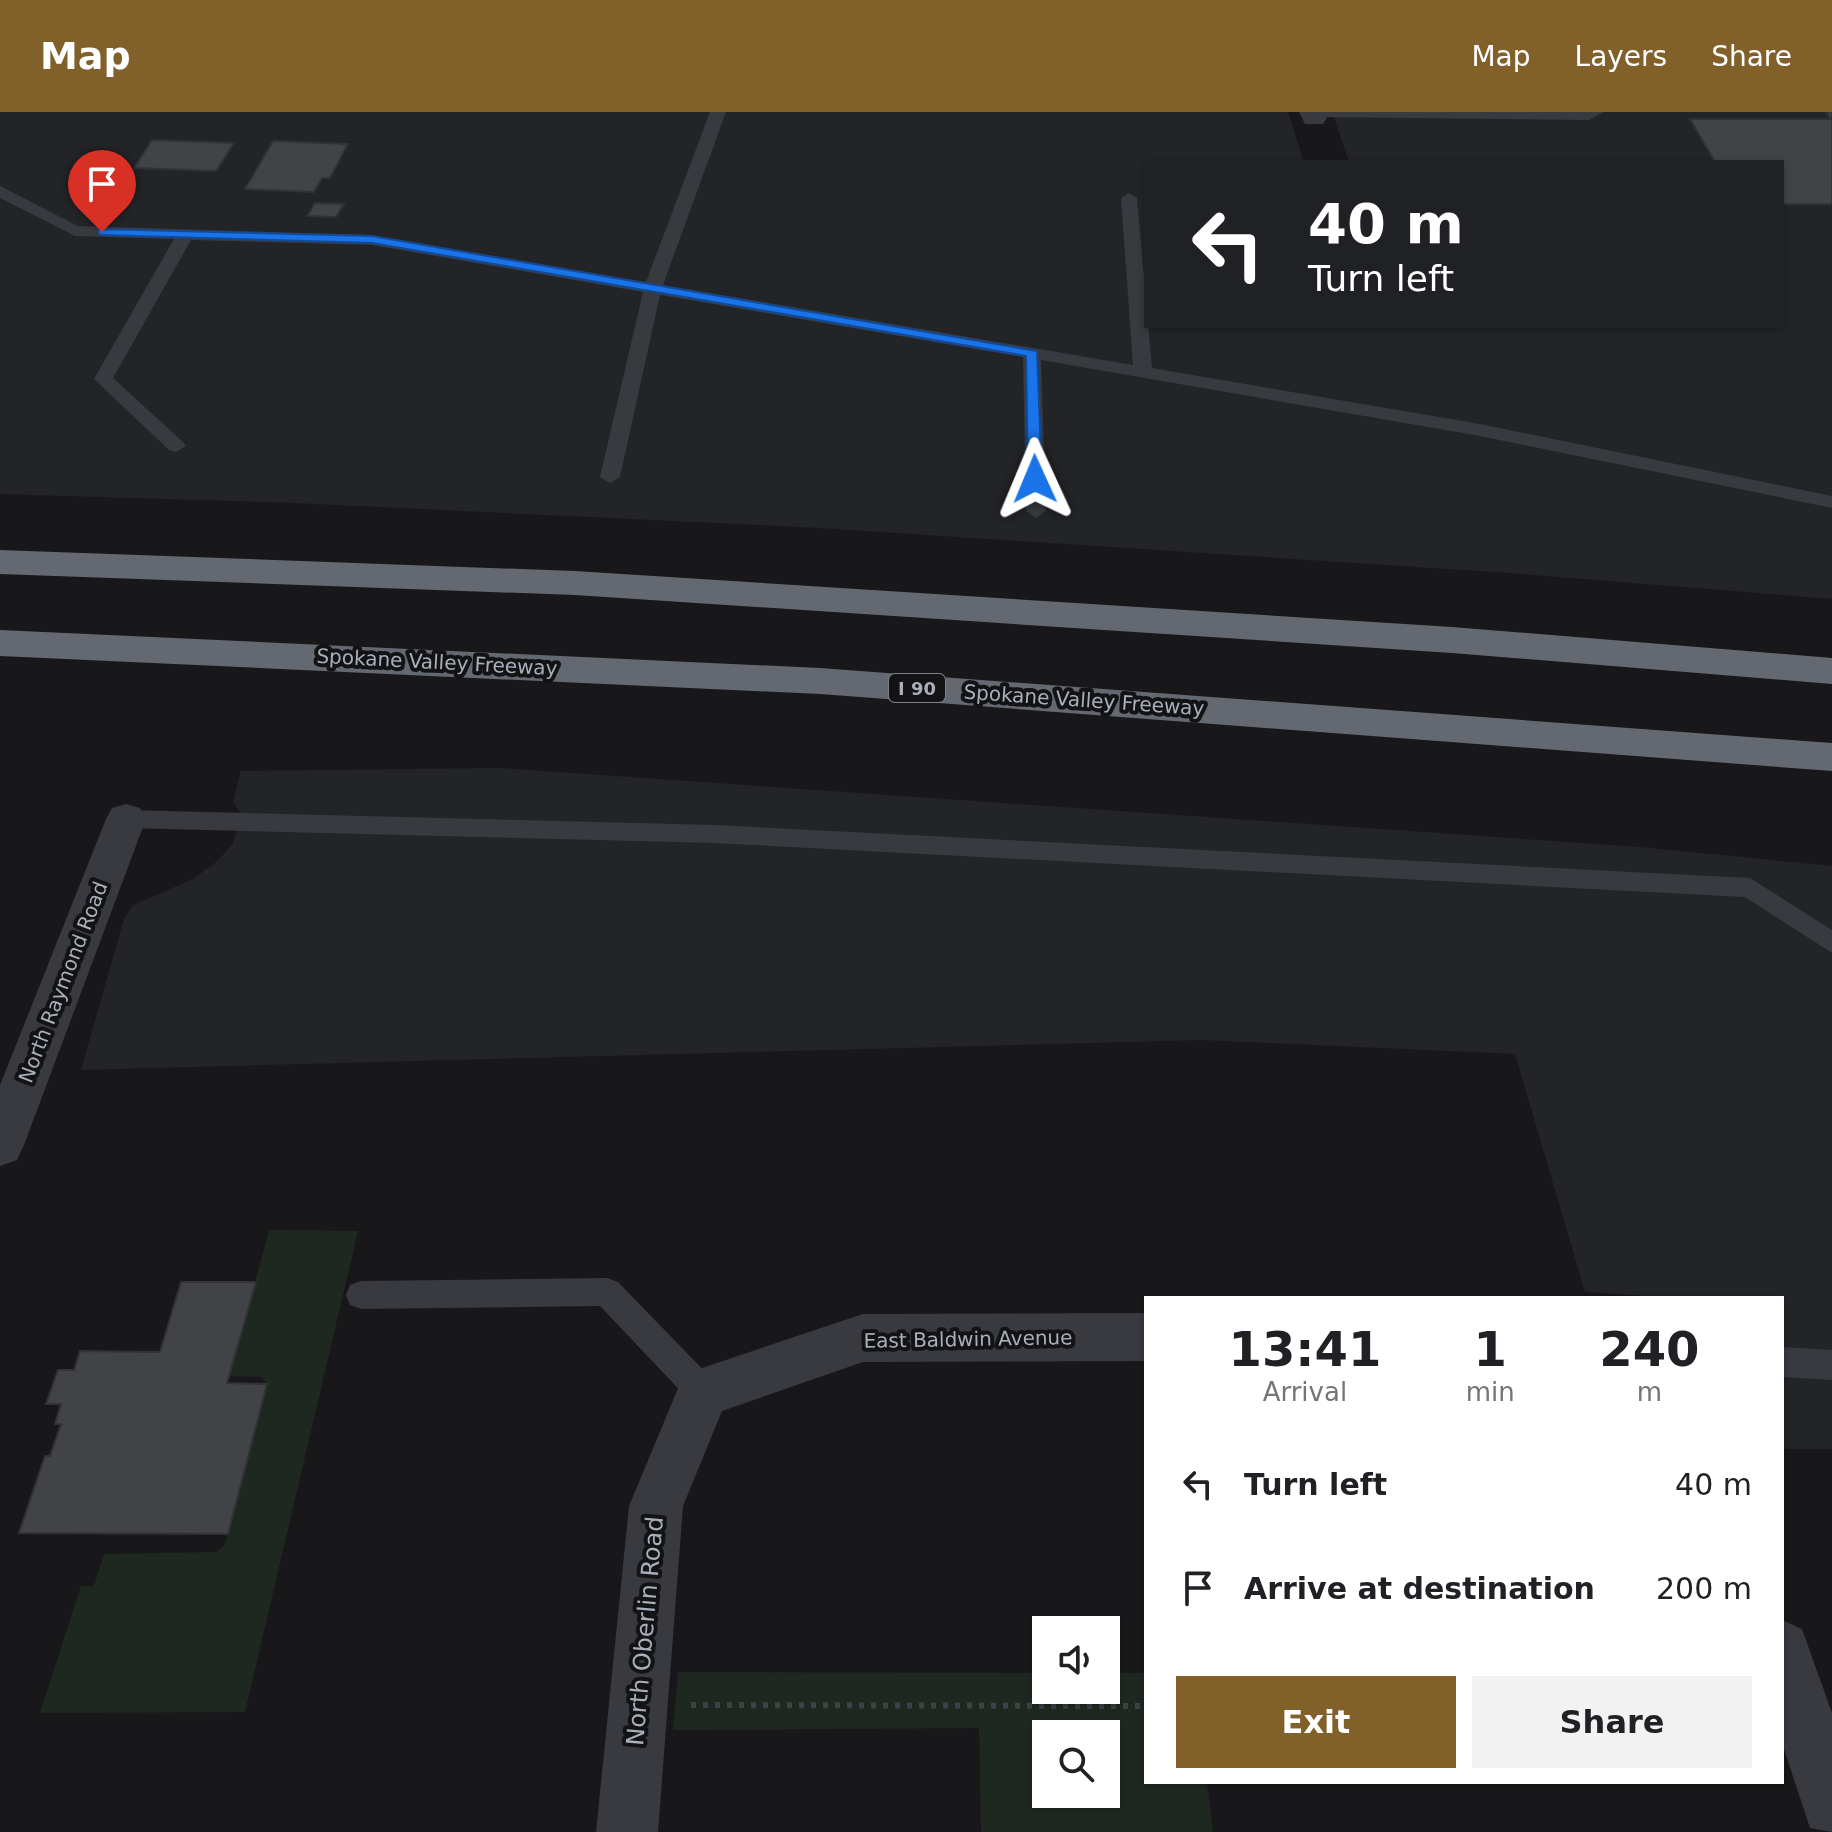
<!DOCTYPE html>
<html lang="en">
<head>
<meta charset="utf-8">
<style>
  body { margin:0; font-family:"DejaVu Sans",sans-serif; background:#f2f2f2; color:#202124; height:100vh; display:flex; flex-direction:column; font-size:30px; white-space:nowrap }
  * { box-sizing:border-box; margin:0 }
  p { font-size:26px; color:#757577 }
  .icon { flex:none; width:44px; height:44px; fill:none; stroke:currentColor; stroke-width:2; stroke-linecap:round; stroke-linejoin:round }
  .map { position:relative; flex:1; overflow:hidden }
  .panel { position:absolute; left:1144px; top:1184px; width:640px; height:488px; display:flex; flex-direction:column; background:#fff; border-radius:0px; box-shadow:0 2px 6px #0004 }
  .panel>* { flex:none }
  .guide { position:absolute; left:1144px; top:48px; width:640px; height:168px; border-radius:0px; box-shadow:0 2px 6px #0004; background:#202124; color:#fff; overflow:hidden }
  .fabs { position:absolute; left:1032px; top:1504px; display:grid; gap:16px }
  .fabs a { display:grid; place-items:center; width:88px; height:88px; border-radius:0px; background:#fff; box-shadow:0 2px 6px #0004; font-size:40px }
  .pin { position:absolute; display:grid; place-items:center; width:68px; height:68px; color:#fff; margin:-82px -34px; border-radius:50% 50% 50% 0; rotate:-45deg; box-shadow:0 0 8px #0007 }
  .pin .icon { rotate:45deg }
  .me { position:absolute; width:88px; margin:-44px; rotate:359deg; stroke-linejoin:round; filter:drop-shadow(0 0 6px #0008) }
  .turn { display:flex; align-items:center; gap:28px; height:168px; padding:0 32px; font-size:36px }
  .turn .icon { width:104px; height:104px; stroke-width:2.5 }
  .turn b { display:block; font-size:56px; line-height:68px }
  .eta { display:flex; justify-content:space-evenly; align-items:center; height:136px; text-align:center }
  .eta b { font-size:48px; font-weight:700; line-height:56px }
  .primary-button { display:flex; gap:16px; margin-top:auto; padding:16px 32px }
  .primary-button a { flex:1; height:92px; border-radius:0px; background:#81602a; color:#fff; font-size:32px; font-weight:700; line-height:92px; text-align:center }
  .primary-button a+a { background:#f2f2f2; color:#202124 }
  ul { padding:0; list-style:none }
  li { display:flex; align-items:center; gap:24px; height:104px; padding:0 32px }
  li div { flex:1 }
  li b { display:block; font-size:30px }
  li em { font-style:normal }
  header { display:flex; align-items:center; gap:48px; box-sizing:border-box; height:112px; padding:0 40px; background:#81602a; color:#fff }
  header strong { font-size:38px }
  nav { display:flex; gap:44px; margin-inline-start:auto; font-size:28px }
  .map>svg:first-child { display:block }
  .built { fill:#232427 }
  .green { fill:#1f2820; fill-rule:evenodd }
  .building { fill:#424347; stroke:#313236; stroke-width:2 }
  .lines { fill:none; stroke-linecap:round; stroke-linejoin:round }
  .path { stroke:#3e4146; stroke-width:6; stroke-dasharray:5 7; stroke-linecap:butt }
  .service { fill:#383a3f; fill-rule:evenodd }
  .minor { fill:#383a3f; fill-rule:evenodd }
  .motorway { fill:#646870; fill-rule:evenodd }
  .route { fill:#1a73e8; stroke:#114b97; stroke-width:2 }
  .labels { text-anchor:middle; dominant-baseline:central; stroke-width:8; stroke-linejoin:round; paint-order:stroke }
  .shield { fill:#131315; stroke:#7c8088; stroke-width:2 }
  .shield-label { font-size:18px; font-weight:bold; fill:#a9afba }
  .street-label { font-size:20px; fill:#a9afba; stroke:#131315 }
  .near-street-label { font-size:24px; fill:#a9afba; stroke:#131315 }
</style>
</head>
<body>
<header>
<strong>Map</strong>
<nav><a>Map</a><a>Layers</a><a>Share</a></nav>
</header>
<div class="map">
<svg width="1832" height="1720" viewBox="0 0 1832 1720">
  <rect width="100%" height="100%" fill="#18181a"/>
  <!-- built -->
  <path class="built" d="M0 0H1288L1304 50H1146V214H1782V50H1349L1332 0H1832V487L1509 461 820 416 294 391 0 382Z
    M500 656 1640 735 1832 754V1337H1782V1186H1677L1585 1180 1515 942 1202 928 81 958 124 807 133 793 193 767 216 750 233 732 241 702 233 690 241 659Z"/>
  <!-- green -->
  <path class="green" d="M269 1118 358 1119 245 1600 40 1601 81 1474H94L104 1442 216 1440 225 1433 267 1273 262 1265 230 1264Z
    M678 1560 1046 1561V1578H1106V1561H1146V1670H1207L1213 1720H981L979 1616 673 1618ZM1046 1622H1106V1682H1046Z"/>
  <!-- building -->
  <path class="building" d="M1826 0H1832V92H1782V50H1715L1690 7H1831Z
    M152 28 234 31 216 59 134 56Z
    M273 29 348 32 330 66H322L314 80 245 77Z
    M315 91 344 92 336 105 307 104Z
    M181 1170H256L227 1271 267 1272 228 1422 19 1421 45 1344H50L61 1312H55L61 1292H46L58 1258H74L80 1239 160 1240Z"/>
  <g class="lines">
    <!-- path -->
    <path class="path" d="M691 1593 1146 1594"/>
    <!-- service -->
    <path class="service" d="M710 0H726L663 173 1133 253 1121 86 1129 81 1137 86 1152 256 1480 312 1832 384V396L1480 324 1041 248 1046 399 1036 406 1026 399 1023 245 660 183 620 365 610 371 600 365 643 180 372 133 191 128 113 266 183 330 186 334 176 340 169 338 94 267 174 127 75 124 0 86V74L78 114 372 123 646 170Z
      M1308 0H1604L1589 8 1316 5Z
      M126 698 715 713 1750 766 1832 818V841L1745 785 715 731 126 716 117 713 114 707 117 701Z
      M607 1166 618 1170 714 1269 719 1280 714 1291 703 1295 692 1291 600 1194 361 1197 350 1193 346 1183 350 1173 361 1169Z
      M1782 1235 1832 1238V1268L1782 1265Z"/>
    <!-- minor -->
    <path class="minor" d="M1299 0H1325L1327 6 1323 12H1305Z
      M126 692 140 696 146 707 24 1033 17 1048 0 1054V973L106 707 112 696Z
      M1146 1201V1249L863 1250 722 1299 683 1394 658 1720H596L629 1394 684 1262 863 1202Z
      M1782 1508 1802 1517 1832 1601V1720L1810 1716 1782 1631Z"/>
    <!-- motorway -->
    <path class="motorway" d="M0 438 575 459 1452 515 1832 546V572L1452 541 575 483 0 462Z
      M0 518 820 556 1832 631V659L820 582 0 544Z"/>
  </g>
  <!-- route -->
  <path class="route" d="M98 117 372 124 1037 239 1042 367 1035 372 1028 367 1026 244 372 131 102 123 98 122Z"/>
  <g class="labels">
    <!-- shield labels -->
    <rect class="shield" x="889" y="562" width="56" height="28" rx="6"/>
    <g class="shield-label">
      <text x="917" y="576">I 90</text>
    </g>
    <!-- street labels -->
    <g class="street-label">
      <text transform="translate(437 550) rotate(3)">Spokane Valley Freeway</text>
      <text transform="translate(1084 588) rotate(4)">Spokane Valley Freeway</text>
      <text transform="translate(63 870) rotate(-69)">North Raymond Road</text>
      <text transform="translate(968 1227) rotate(-1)">East Baldwin Avenue</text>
    </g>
    <!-- near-street labels -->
    <g class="near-street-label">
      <text transform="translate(645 1519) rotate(-85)">North Oberlin Road</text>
    </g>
  </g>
</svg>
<div class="fabs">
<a><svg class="icon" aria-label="sound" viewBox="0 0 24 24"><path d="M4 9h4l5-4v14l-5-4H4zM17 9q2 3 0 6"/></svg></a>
<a><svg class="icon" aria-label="search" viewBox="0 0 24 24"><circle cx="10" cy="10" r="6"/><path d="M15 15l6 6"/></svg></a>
</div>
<div class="pin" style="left:102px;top:120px;background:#d93025"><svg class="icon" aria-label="arrive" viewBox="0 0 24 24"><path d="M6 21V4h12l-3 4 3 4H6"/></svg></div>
<svg class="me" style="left:1035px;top:367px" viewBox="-20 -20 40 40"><path d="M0-17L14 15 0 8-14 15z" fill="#1a73e8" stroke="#fff" stroke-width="4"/></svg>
<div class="guide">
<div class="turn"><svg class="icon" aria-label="left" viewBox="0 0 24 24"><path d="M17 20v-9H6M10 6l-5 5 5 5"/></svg><div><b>40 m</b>Turn left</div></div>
</div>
<section class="panel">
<div class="eta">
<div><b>13:41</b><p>Arrival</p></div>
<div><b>1</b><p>min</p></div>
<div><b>240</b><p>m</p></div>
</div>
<ul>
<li><svg class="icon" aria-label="left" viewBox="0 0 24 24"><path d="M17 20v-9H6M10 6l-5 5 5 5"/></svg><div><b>Turn left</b></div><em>40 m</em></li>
<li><svg class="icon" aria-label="arrive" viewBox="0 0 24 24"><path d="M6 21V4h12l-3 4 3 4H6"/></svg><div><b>Arrive at destination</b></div><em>200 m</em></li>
</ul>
<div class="primary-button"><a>Exit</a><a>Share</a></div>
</section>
</div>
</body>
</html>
